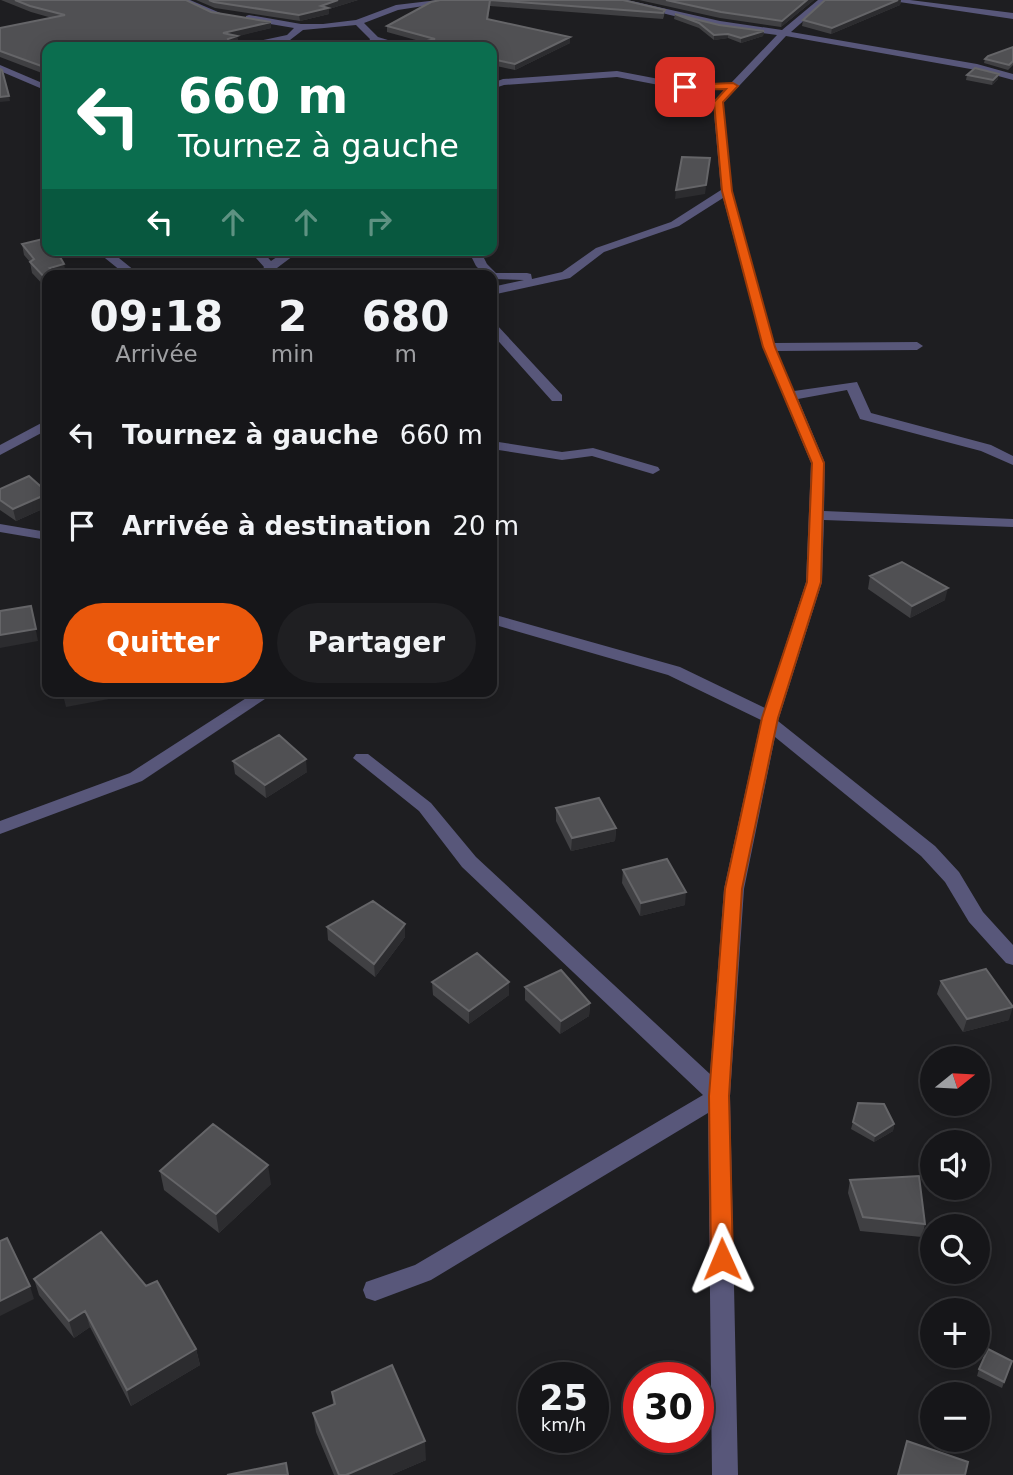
<!DOCTYPE html>
<html lang="fr">
<head>
<meta charset="utf-8">
<style>
  body { margin:0; font-family:"DejaVu Sans",sans-serif; background:#1f1f22; color:#f1f3f6; height:100vh; display:flex; flex-direction:column; font-size:26px; white-space:nowrap }
  * { box-sizing:border-box; margin:0 }
  p { font-size:23px; color:#9e9fa2 }
  .icon { flex:none; width:38px; height:38px; fill:none; stroke:currentColor; stroke-width:2; stroke-linecap:round; stroke-linejoin:round }
  .map { position:relative; flex:1; overflow:hidden }
  .panel { position:absolute; left:42px; top:270px; width:455px; height:427px; display:flex; flex-direction:column; background:#161619; border-radius:14px; box-shadow:0 4px 18px #0003,0 0 0 2px #353538 }
  .panel>* { flex:none }
  .banner { position:absolute; left:42px; top:42px; width:455px; height:214px; border-radius:14px; box-shadow:0 4px 18px #0003,0 0 0 2px #353538; background:#0b6e4f; color:#fff; overflow:hidden }
  .needle { width:46px; rotate:72deg }
  .fabs { position:absolute; left:920px; top:1046px; display:grid; gap:14px }
  .fabs a { display:grid; place-items:center; width:70px; height:70px; border-radius:50%; background:#161619; box-shadow:0 4px 18px #0003,0 0 0 2px #353538; font-size:35px }
  .speed { position:absolute; left:518px; top:1362px; display:flex; gap:14px; font-size:35px; font-weight:700; text-align:center }
  .speed>* { display:grid; place-content:center; width:91px; height:91px; border-radius:50%; background:#161619; box-shadow:0 4px 18px #0003,0 0 0 2px #353538; line-height:1 }
  .speed small { font-size:18px; font-weight:400 }
  .speed .limit { border:10px solid #d22; background:#fff; color:#111 }
  .pin { position:absolute; display:grid; place-items:center; width:60px; height:60px; color:#fff; margin:-30px; border-radius:14px; box-shadow:0 4px 10px #0006 }
  .me { position:absolute; width:77px; margin:-38px; rotate:359deg; stroke-linejoin:round; filter:drop-shadow(0 0 5px #0008) }
  .turn { display:flex; align-items:center; gap:24px; height:147px; padding:0 21px; font-size:32px }
  .turn .icon { width:91px; height:91px; stroke-width:2.5 }
  .turn b { display:block; font-size:49px; line-height:60px }
  .lanes { display:flex; align-items:center; height:66px; padding:0 21px; background:#0003; justify-content:center; gap:35px; direction:ltr }
  .lanes .off { opacity:.35 }
  .eta { display:flex; justify-content:space-evenly; align-items:center; height:119px; text-align:center }
  .eta b { font-size:42px; font-weight:700; line-height:49px }
  .button { display:flex; gap:14px; margin-top:auto; padding:14px 21px }
  .button a { flex:1; height:80px; border-radius:42px; background:#ea580c; color:#fff; font-size:28px; font-weight:700; line-height:80px; text-align:center }
  .button a+a { background:#1f1f22; color:#f1f3f6 }
  ul { padding:0; list-style:none }
  li { display:flex; align-items:center; gap:21px; height:91px; padding:0 21px }
  li div { flex:1 }
  li b { display:block; font-size:26px }
  li em { font-style:normal }
  .map>svg:first-child { display:block }
  .lines { fill:none; stroke-linecap:round; stroke-linejoin:round }
  .minor { fill:#58577a; fill-rule:evenodd }
  .wall { fill:#404043 }
  .shaded-wall { fill:#2c2c2f }
  .building { fill:#505053; stroke:#656568; stroke-width:2 }
  .route { fill:#ea580c; stroke:#983908; stroke-width:2 }
</style>
</head>
<body>
<div class="map">
<svg width="1013" height="1475" viewBox="0 0 1013 1475">
  <rect width="100%" height="100%" fill="#1e1e21"/>
  <g class="lines">
    <!-- minor -->
    <path class="minor" d="M179 0H190L225 15 221 18Z
      M438 0H462L398 10 364 23 378 37 411 47 378 42 375 47H367L370 39 356 25 303 30 290 40 249 47H230L287 35 294 28 246 20V16L249 15 301 24H323L356 20 396 5Z
      M609 0H627L720 21 782 30 818 0H827L791 32 977 64 1013 74V80L976 70 786 36 723 103 732 191 774 343 917 342 923 346 917 350 777 351 794 391 857 382 871 413 991 445 1013 456V465L981 451 860 419 847 390 798 399 825 463 824 511 1013 519V527L824 520 822 582 778 721 935 846 959 872 983 912 1013 945V965L1006 963 969 922 945 882 921 856 775 737 744 889 730 1096 738 1475H712L708 1113 431 1280 375 1301 366 1298 363 1290 366 1282 415 1265 703 1095 462 867 419 811 353 758 356 754H368L431 803 476 857 710 1074 724 889 761 720 668 675 492 624V614L680 667 765 708 806 582 811 463 763 347 723 198 679 226 604 252 570 278 492 295V287L524 280 492 279V275H485L476 266 468 250H480L487 264 496 273H527L531 274 532 279 562 272 596 248 671 222 721 190 713 102 725 89 685 90 617 77 504 85 492 89V83L503 79 617 71 685 84 731 83 777 35 719 27Z
      M886 0H910L1013 13V19Z
      M0 65 47 85V91L0 71Z
      M95 250H109L140 275H126Z
      M249 250H261L271 261 287 250H301L277 268 283 275H260L264 267Z
      M492 323 496 324 562 395V401H552L492 334Z
      M47 420V430L0 455V445Z
      M492 441 562 452 593 448 658 467 660 470 653 474 592 456 562 460 492 449Z
      M0 524 47 532V540L0 532Z
      M257 691H277L142 781 0 834V821L130 773Z"/>
  </g>
  <!-- wall -->
  <path class="wall" d="M1 0H186L211 12 271 22V28L237 36 238 43 287 47H47V75L0 57V28L52 18 31 12Z
    M196 0H358L329 9V14L300 21 215 8Z
    M440 0H623L665 10 664 16 663 19 490 6 488 19 570 37V43L515 70 492 65V47L423 42 387 32V26Z
    M639 0H814L781 27 720 18Z
    M825 0H901L900 5 831 34 802 26 803 20Z
    M675 14 719 25 764 31 763 36 741 43 728 38 714 40 699 28 674 19Z
    M1013 47V65L1008 70 984 63 985 59Z
    M967 75 998 79 992 85 966 80Z
    M22 244 66 274 47 275V289L32 273 30 262 24 255Z
    M0 489 47 492V507L16 521 0 510Z
    M870 576 945 600 910 618 868 589Z
    M233 761 307 772 266 798 235 774Z
    M556 808 616 828 615 841 571 851 556 821Z
    M623 870 685 905 640 916 622 883Z
    M405 924V937L375 977 328 940 327 927Z
    M941 981 1009 1020 963 1032 937 994Z
    M432 982 509 995 469 1024 433 995Z
    M525 987 590 1003 589 1016 560 1034 525 1000Z
    M853 1122 894 1124 893 1131 874 1142 851 1129Z
    M160 1171 271 1184 219 1233 164 1190Z
    M850 1180 925 1224 922 1237 860 1231 848 1193Z
    M34 1279 196 1349 200 1365 131 1406 90 1327 74 1338 39 1295Z
    M1012 1361 1002 1388 977 1376 979 1369Z
    M332 1392 426 1460 391 1475H334L316 1432 313 1413 333 1405Z"/>
  <!-- shaded-wall -->
  <path class="shaded-wall" d="M338 0H358L329 9V14L300 21 299 15 321 6Z
    M807 0H814L781 27 782 21Z
    M898 0H901L900 5 831 34 832 28Z
    M271 22V28L224 40 223 33Z
    M764 31 763 36 741 43V38Z
    M728 34V38L714 40V35Z
    M237 36 238 43 229 45 228 39Z
    M570 37V43L515 70V64Z
    M999 74 998 79 992 85 993 80Z
    M9 96 10 101 0 102V97Z
    M710 158 705 194 675 199 676 190Z
    M64 264 66 274 51 275 50 268Z
    M47 494V507L16 521 13 509Z
    M948 588 945 600 910 618 912 606Z
    M31 606 38 641 0 648V635Z
    M81 691H108L109 699 66 707 63 695Z
    M306 759 307 772 266 798 265 785Z
    M616 828 615 841 571 851 572 838Z
    M686 892 685 905 640 916 641 903Z
    M405 924V937L375 977 374 964Z
    M509 982V995L469 1024V1011Z
    M590 1003 589 1016 560 1034 561 1021Z
    M1013 1007 1009 1020 963 1032 967 1019Z
    M894 1124 893 1131 874 1142 875 1136Z
    M268 1165 271 1184 219 1233 216 1214Z
    M30 1286 34 1299 0 1316V1301Z
    M85 1311 90 1327 74 1338 69 1321Z
    M196 1349 200 1365 131 1406 127 1390Z
    M425 1441 426 1460 391 1475H346Z"/>
  <!-- building -->
  <path class="building" d="M15 0H186L211 12 271 22 223 33 237 36 228 39 230 43 260 41 287 47H47V68L0 51V28L65 15 30 6Z
    M209 0H338L321 6 328 8 299 15 214 2Z
    M440 0H623L665 10 663 13 490 0 487 19 570 37 515 64 492 59V47H402L435 39 387 26 431 2Z
    M666 0H807L782 21 721 12Z
    M825 0H898L832 28 803 20Z
    M675 14 719 25 764 31 741 38 728 34 714 35 699 23Z
    M1013 47V61L1009 65 985 59 988 56Z
    M975 68 999 74 993 80 967 75Z
    M0 69 2 70 9 96 0 97Z
    M682 157 710 158 706 185 676 190Z
    M47 238V250H56L64 264 50 268 62 275H47V280L30 262 34 259 22 244Z
    M29 476 47 492V494L13 509 0 500V489Z
    M902 562 948 588 912 606 870 576Z
    M31 606 36 629 0 635V611Z
    M63 691H81L63 695Z
    M279 735 306 759 265 785 233 761Z
    M599 798 616 828 572 838 556 808Z
    M667 859 686 892 641 903 623 870Z
    M373 901 405 924 374 964 327 927Z
    M477 953 509 982 469 1011 432 982Z
    M986 969 1013 1007 967 1019 941 981Z
    M561 970 590 1003 561 1021 525 987Z
    M858 1103 884 1104 894 1124 875 1136 853 1122Z
    M213 1124 268 1165 216 1214 160 1171Z
    M919 1176 925 1224 863 1217 850 1180Z
    M101 1232 146 1286 157 1281 196 1349 127 1390 85 1311 69 1321 34 1279Z
    M7 1238 30 1286 0 1301V1241Z
    M988 1349 1012 1361 1004 1382 979 1369Z
    M392 1365 425 1441 346 1475H339L313 1413 335 1404 332 1392Z
    M907 1441 968 1462 965 1475H898Z
    M286 1463 288 1475H227Z"/>
  <!-- route -->
  <path class="route" d="M733 83 738 86 723 102 732 191 775 347 824 463 821 582 778 718 742 889 729 1096 733 1259 730 1265 722 1268 714 1265 711 1259 709 1096 725 889 762 718 807 582 812 463 763 347 722 191 714 102 726 89 685 90 680 87 685 85Z"/>
</svg>
<div class="fabs">
<a><svg class="needle" viewBox="-14 -14 28 28"><path d="M0-13l5 13h-10z" fill="#e53935"/><path d="M0 13l5-13h-10z" fill="#9e9fa2"/></svg></a>
<a><svg class="icon" aria-label="sound" viewBox="0 0 24 24"><path d="M4 9h4l5-4v14l-5-4H4zM17 9q2 3 0 6"/></svg></a>
<a><svg class="icon" aria-label="search" viewBox="0 0 24 24"><circle cx="10" cy="10" r="6"/><path d="M15 15l6 6"/></svg></a>
<a>+</a>
<a>−</a>
</div>
<div class="speed"><div>25<small>km/h</small></div><div class="limit">30</div></div>
<div class="pin" style="left:685px;top:87px;background:#d93025"><svg class="icon" aria-label="arrive" viewBox="0 0 24 24"><path d="M6 21V4h12l-3 4 3 4H6"/></svg></div>
<svg class="me" style="left:722px;top:1259px" viewBox="-20 -20 40 40"><path d="M0-17L14 15 0 8-14 15z" fill="#ea580c" stroke="#fff" stroke-width="4"/></svg>
<div class="banner">
<div class="turn"><svg class="icon" aria-label="left" viewBox="0 0 24 24"><path d="M17 20v-9H6M10 6l-5 5 5 5"/></svg><div><b>660 m</b>Tournez à gauche</div></div>
<div class="lanes"><svg class="icon" aria-label="left" viewBox="0 0 24 24"><path d="M17 20v-9H6M10 6l-5 5 5 5"/></svg><svg class="icon off" aria-label="ahead" viewBox="0 0 24 24"><path d="M12 20V5M6 11l6-6 6 6"/></svg><svg class="icon off" aria-label="ahead" viewBox="0 0 24 24"><path d="M12 20V5M6 11l6-6 6 6"/></svg><svg class="icon off" aria-label="right" viewBox="0 0 24 24"><path d="M7 20v-9h11M14 6l5 5-5 5"/></svg></div>
</div>
<section class="panel">
<div class="eta">
<div><b>09:18</b><p>Arrivée</p></div>
<div><b>2</b><p>min</p></div>
<div><b>680</b><p>m</p></div>
</div>
<ul>
<li><svg class="icon" aria-label="left" viewBox="0 0 24 24"><path d="M17 20v-9H6M10 6l-5 5 5 5"/></svg><div><b>Tournez à gauche</b></div><em>660 m</em></li>
<li><svg class="icon" aria-label="arrive" viewBox="0 0 24 24"><path d="M6 21V4h12l-3 4 3 4H6"/></svg><div><b>Arrivée à destination</b></div><em>20 m</em></li>
</ul>
<div class="button"><a>Quitter</a><a>Partager</a></div>
</section>
</div>
</body>
</html>
